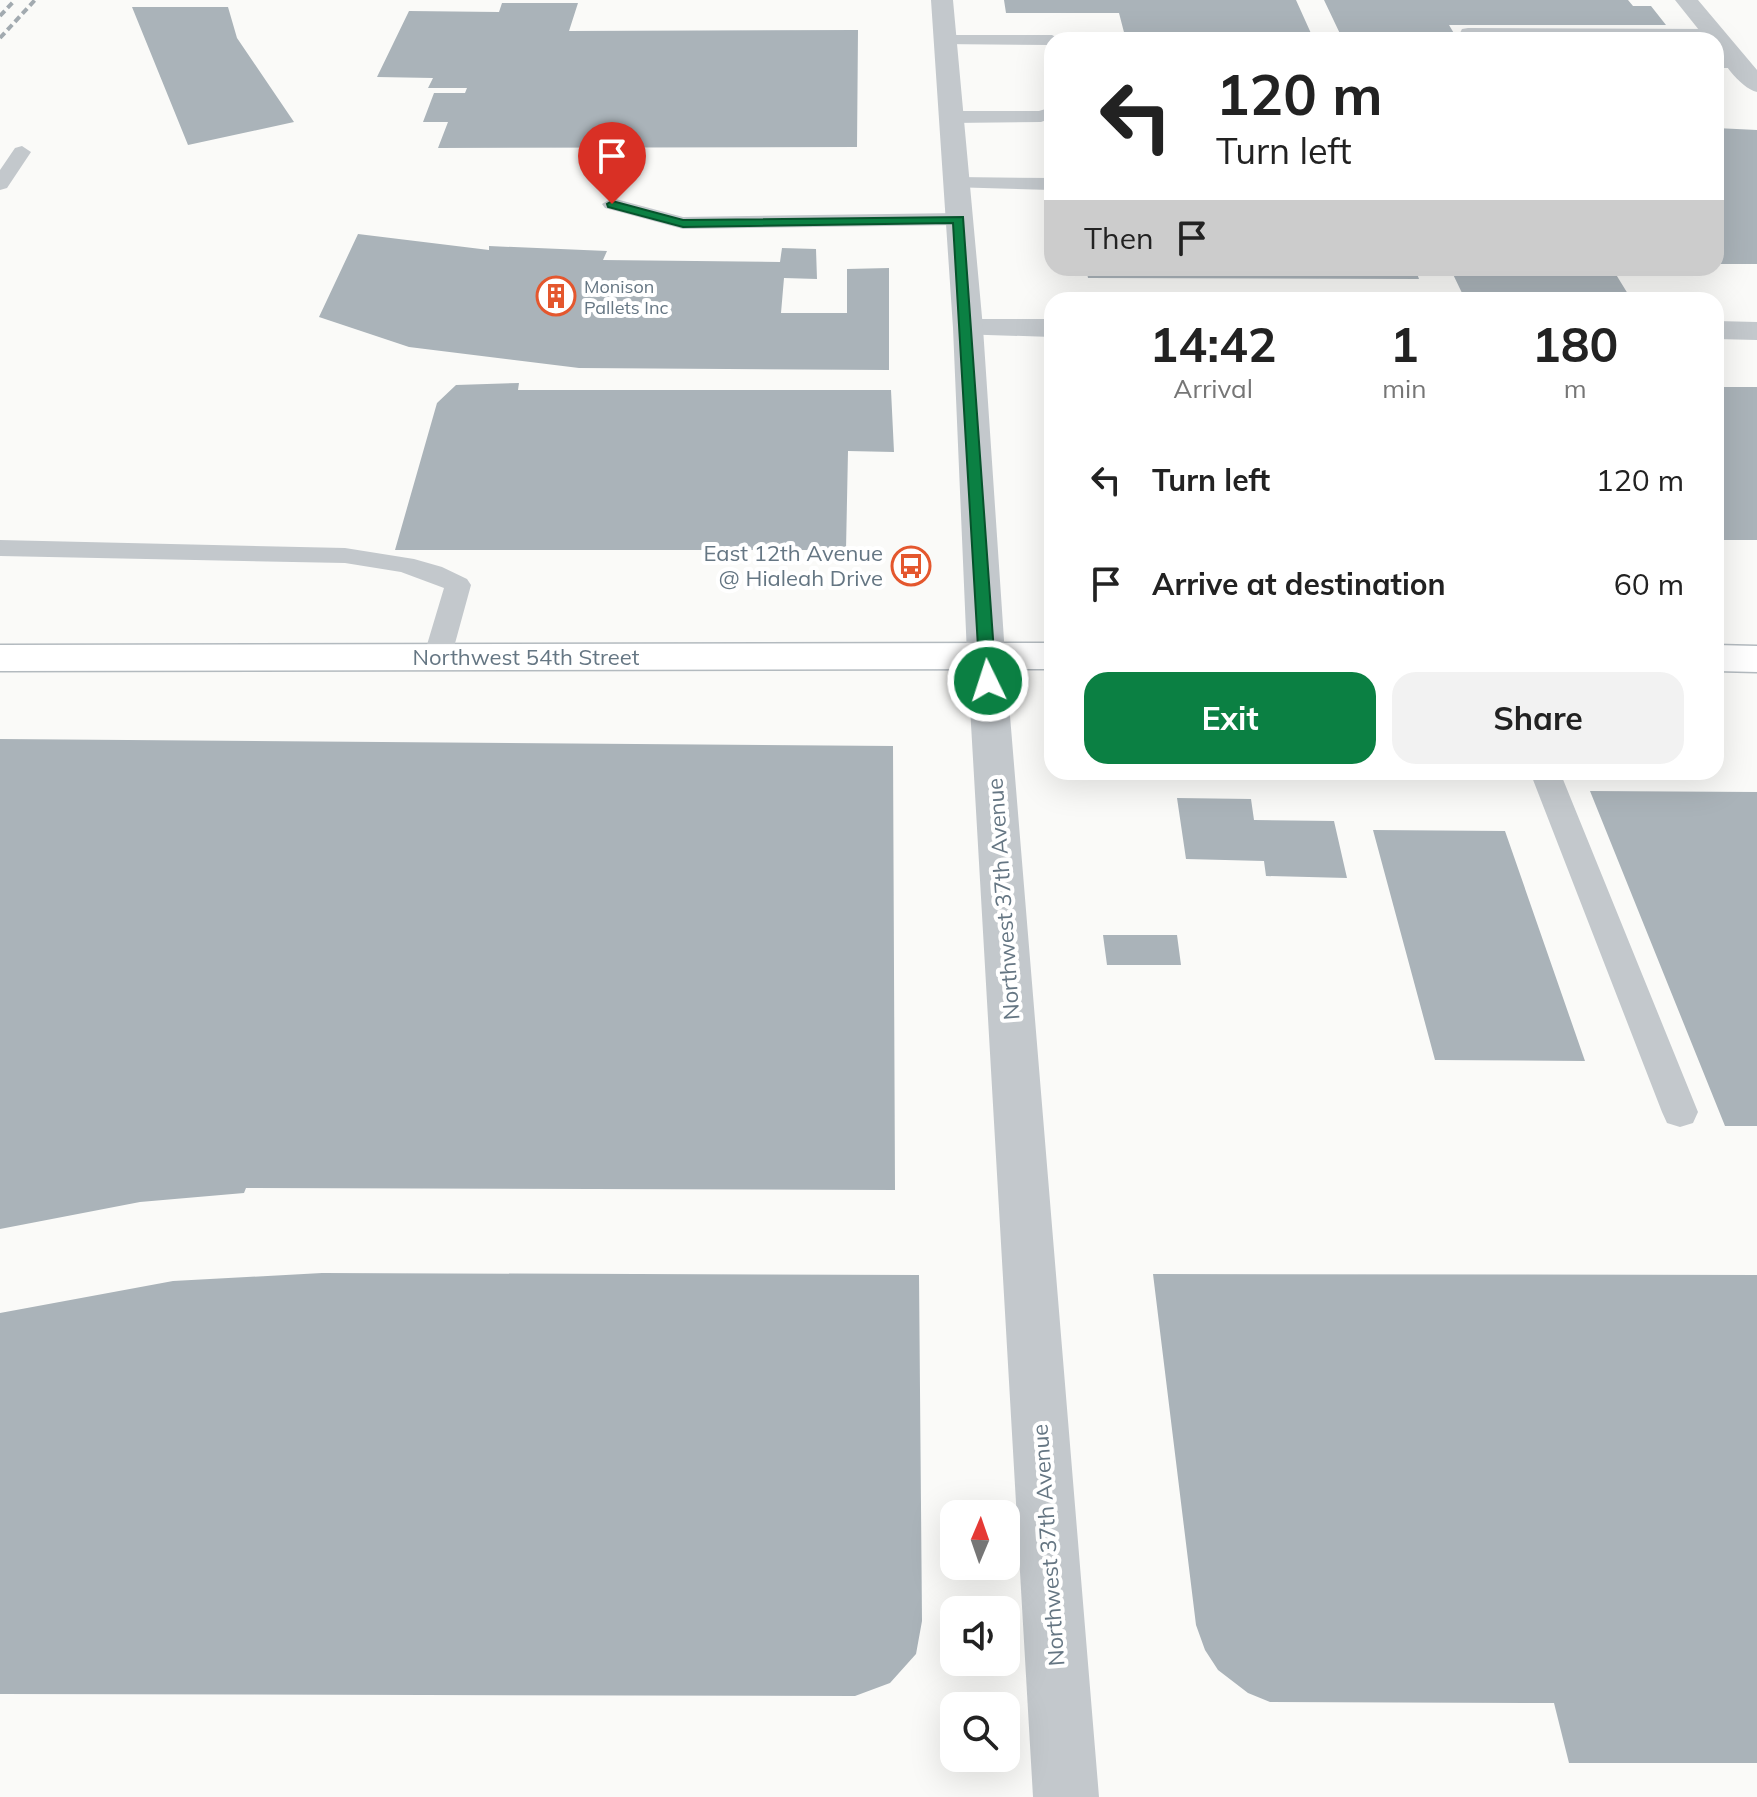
<!DOCTYPE html>
<html lang="en">
<head>
<meta charset="utf-8">
<style>
  body { margin:0; font-family:Mulish,sans-serif; background:#f2f2f2; color:#222; height:100vh; display:flex; flex-direction:column; font-size:30px; white-space:nowrap }
  * { box-sizing:border-box; margin:0 }
  p { font-size:26px; color:#767676 }
  .icon { flex:none; width:44px; height:44px; fill:none; stroke:currentColor; stroke-width:2; stroke-linecap:round; stroke-linejoin:round }
  .map { position:relative; flex:1; overflow:hidden }
  .drawer { position:absolute; left:1044px; top:292px; width:680px; height:488px; display:flex; flex-direction:column; background:#fff; border-radius:24px; box-shadow:0 8px 32px #0002 }
  .drawer>* { flex:none }
  .guide { position:absolute; left:1044px; top:32px; width:680px; height:244px; border-radius:24px; box-shadow:0 8px 32px #0002; background:#fff; color:#222; overflow:hidden }
  .needle { width:52px; rotate:2deg }
  .tools { position:absolute; left:940px; top:1500px; display:grid; gap:16px }
  .tools a { display:grid; place-items:center; width:80px; height:80px; border-radius:16px; background:#fff; box-shadow:0 8px 32px #0002; font-size:40px }
  .pin { position:absolute; display:grid; place-items:center; width:68px; height:68px; color:#fff; margin:-82px -34px; border-radius:50% 50% 50% 0; rotate:-45deg; box-shadow:0 0 8px #0007 }
  .pin .icon { rotate:45deg }
  .me { position:absolute; width:88px; margin:-44px; rotate:356deg; stroke-linejoin:round; filter:drop-shadow(0 0 6px #0008) }
  .turn { display:flex; align-items:center; gap:28px; height:168px; padding:0 40px; font-size:36px }
  .turn .icon { width:104px; height:104px; stroke-width:2.5 }
  .turn b { display:block; font-size:56px; line-height:68px }
  .then { display:flex; align-items:center; height:76px; padding:0 40px; background:#0003; gap:16px; font-size:30px }
  .eta { display:flex; justify-content:space-evenly; align-items:center; height:136px; text-align:center }
  .eta b { font-size:48px; font-weight:700; line-height:56px }
  .button { display:flex; gap:16px; margin-top:auto; padding:16px 40px }
  .button a { flex:1; height:92px; border-radius:24px; background:#0b8043; color:#fff; font-size:32px; font-weight:700; line-height:92px; text-align:center }
  .button a+a { background:#f2f2f2; color:#222 }
  ul { padding:0; list-style:none }
  li { display:flex; align-items:center; gap:24px; height:104px; padding:0 40px }
  li div { flex:1 }
  li b { display:block; font-size:30px }
  li em { font-style:normal }
  .map>svg:first-child { display:block }
  .building { fill:#aab3b9 }
  .lines { fill:none; stroke-linecap:round; stroke-linejoin:round }
  .secondary-casing { stroke:#b3babf; stroke-width:3 }
  .service { fill:#c3c8cc; fill-rule:evenodd }
  .minor { fill:#c3c8cc; fill-rule:evenodd }
  .tertiary { fill:#c3c8cc; fill-rule:evenodd }
  .secondary { fill:#fff; fill-rule:evenodd }
  .rail { stroke:#a2aab0; stroke-width:4; stroke-dasharray:7 4; stroke-linecap:butt }
  .route { fill:#0b8043; stroke:#07532c; stroke-width:2 }
  .labels { text-anchor:middle; dominant-baseline:central; stroke-width:8; stroke-linejoin:round; paint-order:stroke }
  .far-poi-label { font-size:18px; fill:#657683; stroke:#fff; text-anchor:start }
  .poi-label { font-size:22px; fill:#657683; stroke:#fff; text-anchor:end }
  .street-label { font-size:22px; fill:#657683; stroke:#fff }
</style>
</head>
<body>
<div class="map">
<svg width="1757" height="1797" viewBox="0 0 1757 1797">
  <rect width="100%" height="100%" fill="#fafaf8"/>
  <!-- building -->
  <path class="building" d="M1004 0H1296L1314 40H1126L1119 13H1006Z
    M1324 0H1628L1633 6H1651L1666 25H1449L1458 40H1343Z
    M502 3H578L569 31 858 30 857 147 438 148 448 122H423L434 93H465L467 88H428L433 78 377 77 409 11 499 12Z
    M132 7H228L237 38 294 122 188 145Z
    M1716 128 1757 130V264H1716Z
    M358 234 489 250V246L607 251 603 260 780 262 782 248 816 249 817 279 784 278 781 313H847V269L889 268V370L579 368 409 347 319 317Z
    M1086 268H1415L1419 279 1088 278Z
    M1450 268H1612L1628 294 1462 293Z
    M519 383 518 390H891L894 452 848 451 846 550H395L437 403 456 385Z
    M1716 387H1757V540H1716Z
    M0 739 893 746 895 1190 246 1188 244 1193 140 1202 0 1229Z
    M1590 791 1757 792V1126H1725Z
    M1177 798 1251 799 1254 820 1334 821 1347 878 1266 876 1264 861 1186 859Z
    M1373 830 1505 831 1585 1061 1435 1060Z
    M1103 935H1177L1181 965H1107Z
    M322 1273 919 1275 922 1621 916 1654 890 1683 855 1696 0 1694V1313L173 1281Z
    M1153 1274 1757 1275V1763H1569L1554 1703 1270 1702 1248 1693 1218 1670 1205 1650 1196 1625Z"/>
  <g class="lines">
    <defs>
      <path id="secondary" d="M1052 643V669L0 671V645Z
        M1716 645 1757 646V672L1716 671Z"/>
    </defs>
    <!-- secondary casing -->
    <use href="#secondary" class="secondary-casing"/>
    <!-- service -->
    <path class="service" d="M1468 28 1714 29 1722 34 1714 39 1462 37 1460 33 1462 29Z
      M945 35H1052L1061 40H1052V45L939 44 936 40 939 36Z
      M1716 58H1739L1748 63 1739 68H1716Z
      M1052 107V118L1041 122 951 123 942 117 951 111H1039Z
      M22 146 31 152 7 188 0 190V170L15 148Z
      M956 177 1052 178V190L949 187 946 183Z
      M612 198 683 217 959 213 969 219 959 225 683 229 605 208 602 204Z
      M0 540 345 548 414 559 442 567 467 579 471 585 451 658 447 664 437 667 427 664 423 658 444 588 401 572 345 563 0 556Z
      M1530 772H1560L1698 1112 1693 1123 1680 1127 1667 1123 1662 1112Z"/>
    <!-- minor -->
    <path class="minor" d="M1675 0H1698L1757 70V92C1740 88 1716 57 1716 40H1707Z
      M968 319H1052V337L957 334 953 328 957 322Z
      M1716 321 1757 322V340L1716 339Z"/>
    <!-- tertiary -->
    <path class="tertiary" d="M931 0H953L983 328 1005 655 1099 1797H1033L967 655 953 328Z"/>
    <!-- secondary -->
    <use href="#secondary" class="secondary"/>
    <!-- rail -->
    <path class="rail" d="M0 16 15 0
      M0 38 35 0"/>
  </g>
  <!-- route -->
  <path class="route" d="M612 201 683 220 963 217 996 681 993 685H982L980 681 953 223 683 227 608 207 607 204Z"/>
  <!-- icons -->
  <defs>
    <symbol id="building-ring" viewBox="-11 -11 22 22"><circle r="9.5" fill="#fff" stroke="#e4572e" stroke-width="1.5"/><path d="M-4-6H4V6H1V3H-1V6H-4ZM-2.5-4.3h1.7v1.8h-1.7ZM.8-4.3h1.7v1.8H.8ZM-2.5-1h1.7V.8h-1.7ZM.8-1h1.7V.8H.8Z" fill="#e4572e"/></symbol>
    <symbol id="bus-ring" viewBox="-11 -11 22 22"><circle r="9.5" fill="#fff" stroke="#e4572e" stroke-width="1.5"/><path d="M-5-6H5V4H4V6H2V4H-2V6H-4V4H-5ZM-3.5-4V0h7V-4ZM-3.5 1.2v1.5H-2V1.2ZM2 1.2v1.5H3.5V1.2Z" fill="#e4572e"/></symbol>
  </defs>
  <g fill-rule="evenodd">
    <use href="#building-ring" x="534" y="274" width="44" height="44"/>
    <use href="#bus-ring" x="889" y="544" width="44" height="44"/>
  </g>
  <g class="labels">
    <!-- far-poi labels -->
    <g class="far-poi-label">
      <text x="584" y="286">Monison<tspan x="584" dy="21">Pallets Inc</tspan></text>
    </g>
    <!-- poi labels -->
    <g class="poi-label">
      <text x="883" y="553">East 12th Avenue<tspan x="883" dy="25">@ Hialeah Drive</tspan></text>
    </g>
    <!-- street labels -->
    <g class="street-label">
      <text x="526" y="657">Northwest 54th Street</text>
      <text transform="translate(1003 899) rotate(-94)">Northwest 37th Avenue</text>
      <text transform="translate(1048 1545) rotate(-94)">Northwest 37th Avenue</text>
    </g>
  </g>
</svg>
<div class="tools">
<a><svg class="needle" viewBox="-14 -14 28 28"><path d="M0-13l5 13h-10z" fill="#e53935"/><path d="M0 13l5-13h-10z" fill="#767676"/></svg></a>
<a><svg class="icon" aria-label="sound" viewBox="0 0 24 24"><path d="M4 9h4l5-4v14l-5-4H4zM17 9q2 3 0 6"/></svg></a>
<a><svg class="icon" aria-label="search" viewBox="0 0 24 24"><circle cx="10" cy="10" r="6"/><path d="M15 15l6 6"/></svg></a>
</div>
<div class="pin" style="left:612px;top:204px;background:#d93025"><svg class="icon" aria-label="arrive" viewBox="0 0 24 24"><path d="M6 21V4h12l-3 4 3 4H6"/></svg></div>
<svg class="me" style="left:988px;top:681px" viewBox="-20 -20 40 40"><circle r="17" fill="#0b8043" stroke="#fff" stroke-width="3"/><path d="M0-11L8 9 0 5-8 9z" fill="#fff"/></svg>
<div class="guide">
<div class="turn"><svg class="icon" aria-label="left" viewBox="0 0 24 24"><path d="M17 20v-9H6M10 6l-5 5 5 5"/></svg><div><b>120 m</b>Turn left</div></div>
<div class="then">Then<svg class="icon" aria-label="arrive" viewBox="0 0 24 24"><path d="M6 21V4h12l-3 4 3 4H6"/></svg></div>
</div>
<section class="drawer">
<div class="eta">
<div><b>14:42</b><p>Arrival</p></div>
<div><b>1</b><p>min</p></div>
<div><b>180</b><p>m</p></div>
</div>
<ul>
<li><svg class="icon" aria-label="left" viewBox="0 0 24 24"><path d="M17 20v-9H6M10 6l-5 5 5 5"/></svg><div><b>Turn left</b></div><em>120 m</em></li>
<li><svg class="icon" aria-label="arrive" viewBox="0 0 24 24"><path d="M6 21V4h12l-3 4 3 4H6"/></svg><div><b>Arrive at destination</b></div><em>60 m</em></li>
</ul>
<div class="button"><a>Exit</a><a>Share</a></div>
</section>
</div>
</body>
</html>
